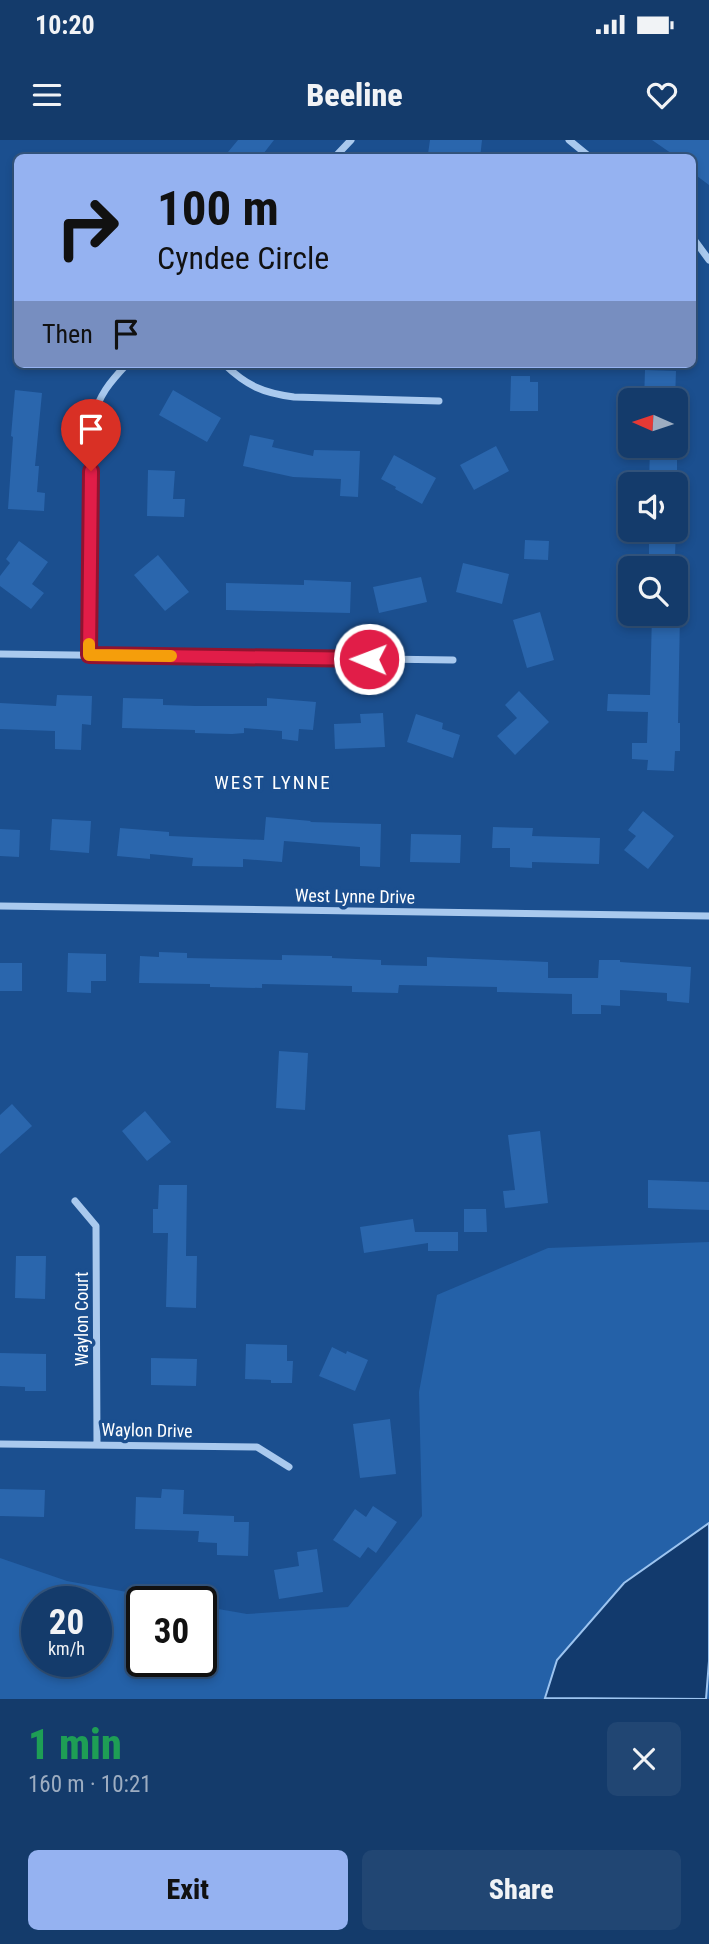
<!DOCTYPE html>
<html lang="en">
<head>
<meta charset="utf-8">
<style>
  body { margin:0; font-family:"Roboto Condensed",sans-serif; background:#214673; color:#f1f3f6; height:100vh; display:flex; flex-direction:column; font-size:26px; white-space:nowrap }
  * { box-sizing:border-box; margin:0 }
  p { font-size:23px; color:#9dadc1 }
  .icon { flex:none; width:38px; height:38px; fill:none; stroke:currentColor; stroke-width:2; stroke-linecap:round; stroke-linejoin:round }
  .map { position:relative; height:1559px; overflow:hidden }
  .sheet { display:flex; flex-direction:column; background:#143b6b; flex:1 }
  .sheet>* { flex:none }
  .banner { position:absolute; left:14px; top:14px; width:682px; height:214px; border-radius:10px; box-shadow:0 4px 10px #0003,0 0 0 2px #33557e; background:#95b2f1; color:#111; overflow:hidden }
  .needle { width:46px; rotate:273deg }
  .controls { position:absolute; left:618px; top:248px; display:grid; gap:14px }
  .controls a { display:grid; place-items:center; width:70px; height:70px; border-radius:10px; background:#143b6b; box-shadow:0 4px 10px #0003,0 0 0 2px #33557e; font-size:35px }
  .speed { position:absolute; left:21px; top:1446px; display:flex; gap:14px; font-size:35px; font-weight:700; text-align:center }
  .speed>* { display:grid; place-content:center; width:91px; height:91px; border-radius:50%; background:#143b6b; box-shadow:0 4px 10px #0003,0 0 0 2px #33557e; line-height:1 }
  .speed small { font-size:18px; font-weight:400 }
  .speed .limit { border:4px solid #111; border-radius:10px; background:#fff; color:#111 }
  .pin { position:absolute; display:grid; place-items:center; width:60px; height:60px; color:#fff; margin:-72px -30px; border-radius:50% 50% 50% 0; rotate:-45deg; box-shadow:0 0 7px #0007 }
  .pin .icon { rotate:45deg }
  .me { position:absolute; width:77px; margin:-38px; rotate:271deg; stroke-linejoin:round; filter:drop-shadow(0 0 5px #0008) }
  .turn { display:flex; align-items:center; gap:24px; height:147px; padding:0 28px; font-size:32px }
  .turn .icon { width:91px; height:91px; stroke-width:2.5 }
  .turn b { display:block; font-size:49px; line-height:60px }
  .then { display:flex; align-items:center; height:66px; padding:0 28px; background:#0003; gap:14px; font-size:26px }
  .round { display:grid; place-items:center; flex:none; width:74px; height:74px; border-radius:10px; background:#214673 }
  .head { display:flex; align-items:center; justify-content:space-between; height:119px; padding:0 28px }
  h1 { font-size:42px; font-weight:800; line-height:52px; color:#1e9e55 }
  .primary-button { display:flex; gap:14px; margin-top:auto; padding:14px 28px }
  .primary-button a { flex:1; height:80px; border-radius:10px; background:#95b2f1; color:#111; font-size:28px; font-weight:800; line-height:80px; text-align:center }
  .primary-button a+a { background:#214673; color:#f1f3f6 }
  .status { display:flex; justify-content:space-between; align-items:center; height:49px; padding:0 35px; background:#143b6b; direction:ltr }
  .status svg { height:19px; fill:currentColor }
  header { display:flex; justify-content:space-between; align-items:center; height:91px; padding:0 28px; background:#143b6b; font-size:32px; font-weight:800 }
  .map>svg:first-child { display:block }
  .green { fill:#2461a8; fill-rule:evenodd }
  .water { fill:#123a6d; stroke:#9cc4f0; stroke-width:2 }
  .building { fill:#2a66ad }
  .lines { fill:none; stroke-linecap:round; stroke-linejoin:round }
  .minor { stroke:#a9c9ee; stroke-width:7 }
  .route-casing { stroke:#92132f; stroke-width:18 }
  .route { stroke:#e11d48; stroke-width:12 }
  .slow { stroke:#f59e0b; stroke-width:12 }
  .labels { text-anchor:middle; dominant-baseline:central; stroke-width:7; stroke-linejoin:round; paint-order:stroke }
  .street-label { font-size:18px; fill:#fff; stroke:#1b4f8f }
  .neighbourhood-label { font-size:19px; letter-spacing:2px; fill:#fff; stroke:#1b4f8f }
</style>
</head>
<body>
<div class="status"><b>10:20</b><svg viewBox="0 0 49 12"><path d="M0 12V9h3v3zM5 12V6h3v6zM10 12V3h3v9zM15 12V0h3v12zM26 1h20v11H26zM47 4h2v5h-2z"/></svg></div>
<header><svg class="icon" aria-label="menu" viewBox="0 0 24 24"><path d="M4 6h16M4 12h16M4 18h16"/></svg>Beeline<svg class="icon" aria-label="heart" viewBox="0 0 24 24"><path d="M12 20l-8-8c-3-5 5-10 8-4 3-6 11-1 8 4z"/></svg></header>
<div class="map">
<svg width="709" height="1559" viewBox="0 0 709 1559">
  <rect width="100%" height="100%" fill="#1b4f8f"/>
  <!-- green -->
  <path class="green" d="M709 1102V1559H0V1418L67 1441 176 1461H142V1521H201V1466L247 1474 348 1467 422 1376 419 1252 437 1155 548 1108ZM37 1461H96V1521H37Z"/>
  <!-- water -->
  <path class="water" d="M709 1383V1521L706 1559 545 1558 557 1520 624 1443Z"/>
  <!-- building -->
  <path class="building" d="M238 0H274L260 18H223Z
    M430 0H482L480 18 428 14Z
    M652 0H709V45L693 33V18H678Z
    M645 230 676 231 675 261H644Z
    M511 236H530V242H538V271H510Z
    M15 250 42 253 35 326H39L37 352 45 353 44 371 8 369 13 297 11 296Z
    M173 250 221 278 207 302 159 275Z
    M250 295 274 300 272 307 313 316 314 310 360 311 358 357 340 356 341 339 293 337 243 326Z
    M496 306 509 331 474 350 460 325Z
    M650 306H677V345H649Z
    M394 315 436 338 422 364 395 349 396 347 381 339Z
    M148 330 175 331 173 359H185L184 377 147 376Z
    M649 390H676L675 415H649Z
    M525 400 549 401 548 420 524 419Z
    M19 401 48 422 32 444 44 453 31 469 0 446V436L10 423 6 419Z
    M158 415 189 452 165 471 134 435Z
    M463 423 509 434 502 464 456 452Z
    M421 437 427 462 379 473 373 447Z
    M304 440 351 442 350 473 226 470V443L304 445Z
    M540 472 554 520 527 528 513 480Z
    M652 474H680L678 583H680V611H675L674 631 647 630 648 620 632 619V603H647L648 572 607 571 608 554 650 555Z
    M519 551 549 582 515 615 497 596 517 578 505 565Z
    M57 555 92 556 91 585 82 584 81 610 55 609V591L0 589V563L56 566Z
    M123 558 163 559V565L196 566H267V558L316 562 313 590 299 589 298 601 282 599V591L244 588V593L232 594 195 593V590L122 588Z
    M383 573 385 607 335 609 334 584 361 583 360 574Z
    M416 574 443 583 442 589 460 595 453 618 407 602Z
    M643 671 674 696 648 729 624 710 636 696 628 690Z
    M266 677 311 681 310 682 381 684 380 727 360 726V707L284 701 282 722 243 719V727L192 726 193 718 150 714V719L117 716 120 688 169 692V696L264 700Z
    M52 679 91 681 89 713 50 710Z
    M493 687 533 688 532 696 600 698 599 724 532 722V728L510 727V708H492Z
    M0 689 20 690 19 717 0 716Z
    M411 694 461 695 460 723 410 722Z
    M159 812 187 813V818L282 820V815L332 816V818L381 820V825L427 826V817L548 822V838H598L599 820H620V822L691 827 689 863 667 861V853L620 850V866L601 865V874H572V854L497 852V847L399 845 398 853 352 852V846L262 844V848L210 847V844L139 843 140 816 159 817Z
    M68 813 106 814V841H91V853L67 852Z
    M0 823H22V851H0Z
    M279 911 308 913 305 970 276 968Z
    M12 964 32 986 0 1014V975Z
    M145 971 171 1002 147 1021 122 991Z
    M540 991 548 1063 505 1068 503 1051 515 1050 508 995Z
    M648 1040 709 1042V1070L648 1068Z
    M159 1045H187L186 1116H197L196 1168 166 1167 168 1093H153V1069H158Z
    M464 1069H486L487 1092H464Z
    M413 1079 415 1092H458V1111H428V1103L364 1113 360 1087Z
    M16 1116H46L45 1159 15 1158Z
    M246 1204 287 1205V1221H293L292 1243H271V1240L245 1239Z
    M332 1207 346 1214 347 1211 368 1220 355 1251 319 1236Z
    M0 1213 46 1214V1251H25V1247L0 1246Z
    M151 1218 197 1219 196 1246 151 1245Z
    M390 1279 396 1334 360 1338 353 1284Z
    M0 1349 45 1350 44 1377 0 1376Z
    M162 1349 184 1350 183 1374 234 1376V1382H249L248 1416 217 1415V1403L198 1402 199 1391 135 1389 136 1357 161 1358Z
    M373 1366 397 1382 376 1413 368 1407 360 1418 333 1400 355 1369 366 1377Z
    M317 1409 323 1452 279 1459 274 1430 299 1426 297 1412Z"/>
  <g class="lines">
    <!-- minor -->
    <path class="minor" d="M569 0 591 18
      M334 18 351 0
      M693 98 709 120
      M224 224C247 246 263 253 294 257L439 261
      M0 514 453 520
      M89 515 92 280C100 254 109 243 127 224
      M0 766 709 776
      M75 1061 96 1086 97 1305
      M0 1304 257 1307 289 1327"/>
  </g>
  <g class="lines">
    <defs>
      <path id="route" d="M91 331 89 515 369 519"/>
    </defs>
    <!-- route casing -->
    <use href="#route" class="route-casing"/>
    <!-- route -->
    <use href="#route" class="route"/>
    <!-- slow -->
    <path class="slow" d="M89 504V515L171 516"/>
  </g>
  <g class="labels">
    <!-- street labels -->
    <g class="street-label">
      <text transform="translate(355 756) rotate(1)">West Lynne Drive</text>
      <text transform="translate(81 1179) rotate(-90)">Waylon Court</text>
      <text transform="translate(147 1290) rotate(1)">Waylon Drive</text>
    </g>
    <!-- neighbourhood labels -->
    <g class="neighbourhood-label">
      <text x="273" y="642">WEST LYNNE</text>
    </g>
  </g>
</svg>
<div class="controls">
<a><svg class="needle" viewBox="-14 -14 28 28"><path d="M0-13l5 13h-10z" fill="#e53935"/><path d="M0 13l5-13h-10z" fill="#9dadc1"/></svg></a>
<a><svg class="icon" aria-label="sound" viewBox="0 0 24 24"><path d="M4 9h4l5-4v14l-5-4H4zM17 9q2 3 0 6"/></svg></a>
<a><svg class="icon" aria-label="search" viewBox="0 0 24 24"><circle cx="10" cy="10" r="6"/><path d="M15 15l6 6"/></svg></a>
</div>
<div class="speed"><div>20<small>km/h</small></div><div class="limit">30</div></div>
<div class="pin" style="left:91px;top:331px;background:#d93025"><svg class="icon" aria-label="arrive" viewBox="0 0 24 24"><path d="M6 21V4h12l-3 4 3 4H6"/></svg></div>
<svg class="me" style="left:369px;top:519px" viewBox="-20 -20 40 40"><circle r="17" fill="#e11d48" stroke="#fff" stroke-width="3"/><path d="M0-11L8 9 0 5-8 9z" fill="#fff"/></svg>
<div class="banner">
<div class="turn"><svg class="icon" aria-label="right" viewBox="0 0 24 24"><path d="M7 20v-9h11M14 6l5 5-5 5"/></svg><div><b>100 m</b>Cyndee Circle</div></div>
<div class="then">Then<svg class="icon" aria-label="arrive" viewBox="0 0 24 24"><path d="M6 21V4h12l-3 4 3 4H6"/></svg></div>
</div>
</div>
<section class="sheet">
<div class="head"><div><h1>1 min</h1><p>160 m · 10:21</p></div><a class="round"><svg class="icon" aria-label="close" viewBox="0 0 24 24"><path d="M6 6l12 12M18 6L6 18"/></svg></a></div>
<div class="primary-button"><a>Exit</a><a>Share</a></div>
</section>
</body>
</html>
